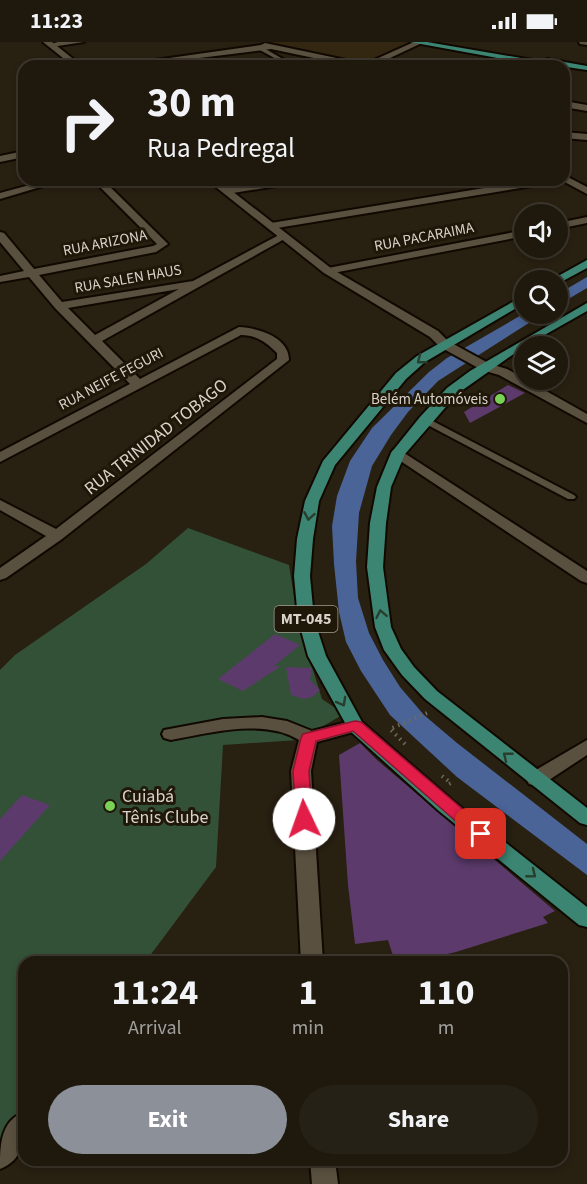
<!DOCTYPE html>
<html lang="en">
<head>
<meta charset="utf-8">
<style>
  body { margin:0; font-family:"Source Sans 3",sans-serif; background:#262116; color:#f1f3f6; height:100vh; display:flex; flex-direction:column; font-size:22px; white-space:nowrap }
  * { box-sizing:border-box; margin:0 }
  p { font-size:20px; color:#a1a09d }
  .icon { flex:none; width:33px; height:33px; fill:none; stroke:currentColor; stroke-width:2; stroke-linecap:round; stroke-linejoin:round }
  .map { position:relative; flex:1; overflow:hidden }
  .drawer { position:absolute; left:18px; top:914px; width:550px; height:210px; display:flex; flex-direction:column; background:#1e180d; border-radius:18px; box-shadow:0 3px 9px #0003,0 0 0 2px #3c372e }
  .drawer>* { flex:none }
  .banner { position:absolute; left:18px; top:18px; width:552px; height:126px; border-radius:18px; box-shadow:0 3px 9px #0003,0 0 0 2px #3c372e; background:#1e180d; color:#f1f3f6; overflow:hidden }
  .tools { position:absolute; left:514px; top:162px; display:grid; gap:12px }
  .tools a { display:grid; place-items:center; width:54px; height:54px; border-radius:50%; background:#1e180d; box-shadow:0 3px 9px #0003,0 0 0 2px #3c372e; font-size:30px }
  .pin { position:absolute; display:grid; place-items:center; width:51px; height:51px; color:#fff; margin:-26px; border-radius:12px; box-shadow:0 3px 9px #0006 }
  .me { position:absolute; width:66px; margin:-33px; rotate:357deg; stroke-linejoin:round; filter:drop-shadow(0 0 4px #0008) }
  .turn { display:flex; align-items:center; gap:21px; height:126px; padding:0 30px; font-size:27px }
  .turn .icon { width:78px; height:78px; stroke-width:2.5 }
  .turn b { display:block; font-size:42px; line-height:51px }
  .eta { display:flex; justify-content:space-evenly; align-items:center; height:102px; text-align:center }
  .eta b { font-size:36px; font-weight:700; line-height:42px }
  .cta { display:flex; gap:12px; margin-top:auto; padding:12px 30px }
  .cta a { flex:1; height:69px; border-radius:36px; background:#8c9099; color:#fff; font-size:24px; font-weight:700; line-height:69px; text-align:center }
  .cta a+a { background:#262116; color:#f1f3f6 }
  .status { display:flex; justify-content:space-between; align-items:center; height:42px; padding:0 30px; background:#1e180d; direction:ltr }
  .status svg { height:16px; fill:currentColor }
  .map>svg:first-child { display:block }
  .built { fill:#332712 }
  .green { fill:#335137 }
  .water { fill:#4a6498 }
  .building { fill:#5c3b6c }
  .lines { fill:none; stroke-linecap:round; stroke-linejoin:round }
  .service-casing { stroke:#110900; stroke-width:4 }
  .minor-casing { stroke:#110900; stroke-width:4 }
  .tertiary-casing { stroke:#110900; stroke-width:4 }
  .secondary-casing { stroke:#110900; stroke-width:4 }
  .primary-casing { stroke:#110900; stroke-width:4 }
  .path { stroke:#70695d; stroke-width:4; stroke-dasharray:1.5 4.5; stroke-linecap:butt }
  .service { fill:#59503f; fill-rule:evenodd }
  .minor { fill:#59503f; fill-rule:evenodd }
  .tertiary { fill:#59503f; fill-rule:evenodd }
  .secondary { fill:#59503f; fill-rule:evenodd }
  .primary { fill:#3c8573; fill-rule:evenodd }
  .oneway { stroke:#293e2d }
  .route { fill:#e11d48; stroke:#92132f; stroke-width:1.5 }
  .poi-dot { fill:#7ad156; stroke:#1f1708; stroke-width:2 }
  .labels { text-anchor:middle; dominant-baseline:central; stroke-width:6; stroke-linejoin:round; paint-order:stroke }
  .far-street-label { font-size:15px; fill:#d9d3ca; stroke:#1f1708 }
  .far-poi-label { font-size:15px; fill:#d9d3ca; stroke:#1f1708; text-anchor:end }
  .shield { fill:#1f1708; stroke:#a19b90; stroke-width:1.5 }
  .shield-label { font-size:16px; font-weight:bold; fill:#d9d3ca }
  .street-label { font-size:18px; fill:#d9d3ca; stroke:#1f1708 }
  .poi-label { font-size:18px; fill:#d9d3ca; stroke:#1f1708; text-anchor:start }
</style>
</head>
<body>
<div class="status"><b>11:23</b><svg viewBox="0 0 49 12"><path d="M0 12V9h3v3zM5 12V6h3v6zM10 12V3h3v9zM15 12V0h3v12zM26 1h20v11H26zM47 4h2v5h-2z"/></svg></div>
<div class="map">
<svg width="587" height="1142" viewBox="0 0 587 1142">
  <rect width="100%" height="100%" fill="#282011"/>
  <!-- built -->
  <path class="built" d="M264 0H402L410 1 365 22Z"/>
  <!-- green -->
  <path class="green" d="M188 486 289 523 298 580 322 657 344 672 299 698 223 703 216 825 146 919 24 920V1077L0 1110V628L15 613 146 522Z"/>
  <!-- water -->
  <path class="water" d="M587 235V246L558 263V252Z
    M525 271 543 272 438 339 408 370 391 393 372 424 359 471 356 519 358 556 369 591 383 618 400 645 424 673 457 701 587 802V833L457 735 390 673 361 629 346 600 339 570 334 522 332 484 337 454 350 419 372 386 429 330 447 316Z"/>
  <!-- building -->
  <path class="building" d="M508 343 525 351 470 381 464 370Z
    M275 592 300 603 274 624H281L243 649 218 637Z
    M286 625 312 626 310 638 320 648 312 655 304 657 291 653Z
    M360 701 377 718 555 869 543 875 548 881 456 910 413 920H395L388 898 355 902 348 843 339 713Z
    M22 753 50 763 0 819V777Z"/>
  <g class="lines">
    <defs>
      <path id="service" d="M258 5H262L295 24H289L258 7Z
        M425 375 574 453 576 455 574 457H568L422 380V376Z"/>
      <path id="minor" d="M58 0H84L51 5 47 3Z
        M414 0 422 1 373 24H352L271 7 135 24H113L261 3 265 1 365 22Z
        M564 59 587 63V69L564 65Z
        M564 90 587 92V98L564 96Z
        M24 109V115L0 120V114Z
        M564 133 587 145V152L561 138H564Z
        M48 138H64L0 157V151Z
        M93 138H103L168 202 156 210 39 233 62 260 193 239 279 193 288 195 102 299 140 337 239 285C258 286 289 295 289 318L62 497 6 536 0 538V526L46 494 0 468V458L56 487 277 317V311C266 300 256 293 241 293L0 420V410L130 342 55 266 29 235 0 240V234L24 229 0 200V190L4 191 34 227 153 204 157 202ZM179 247 95 293 68 266Z
        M277 138H300L295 141 227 152 222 149 227 146Z
        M533 138H556L551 141 271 187 266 184 271 181Z
        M587 175V181L558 187V181Z
        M525 188V194L328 232 322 229 328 226Z
        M398 407 587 529V541L581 539 393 414 391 411 393 408Z
        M262 675 287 679 312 689 355 678 361 680 364 684 361 688 317 700 311 729 323 920H301L291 729 299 698C264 676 209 691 171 698L164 696 162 692 164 688 223 677Z
        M587 698V713L543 742 536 744 529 742 526 737 529 732Z
        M24 1070C24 1093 26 1117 0 1127 0 1104 0 1079 24 1070Z
        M310 1118H335L338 1142H312Z"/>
      <path id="tertiary" d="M579 0H587V3L580 2Z"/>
      <path id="secondary" d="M43 0H52L82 24H73Z
        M207 138H218L332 227 438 289 448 299 490 322 507 327 587 372V381L499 333 482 328 440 305 430 295 324 231Z"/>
      <path id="primary" d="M410 0H427L544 20 547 17 587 24V28L560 24H542Z
        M587 218V226L561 240 551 238Z
        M525 253V261L425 320 406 337 335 423 319 459 313 497 310 534 314 577 326 614 362 680 453 759 587 865V885L579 883 439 769 349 688 308 614 298 577 294 534 297 497 305 459 323 419 396 331 417 314Z
        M587 261V269L525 304 457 352 405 412 391 445 386 481 383 525 391 585 401 607 414 625 437 649 587 766V783L580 781 425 657 402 633 384 608 375 585 367 525 370 481 377 445 391 411 420 375 447 346 470 329Z"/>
    </defs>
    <!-- service casing -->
    <use href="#service" class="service-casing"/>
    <!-- minor casing -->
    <use href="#minor" class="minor-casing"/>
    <!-- tertiary casing -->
    <use href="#tertiary" class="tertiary-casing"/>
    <!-- secondary casing -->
    <use href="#secondary" class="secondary-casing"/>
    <!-- primary casing -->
    <use href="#primary" class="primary-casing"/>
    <!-- path -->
    <path class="path" d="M405 702 390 687 427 671
      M442 734 451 741 449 742"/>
    <!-- service -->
    <use href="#service" class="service"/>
    <!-- minor -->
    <use href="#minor" class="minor"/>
    <!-- tertiary -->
    <use href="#tertiary" class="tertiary"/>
    <!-- secondary -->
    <use href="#secondary" class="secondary"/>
    <!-- primary -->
    <use href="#primary" class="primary"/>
  </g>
  <!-- one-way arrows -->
  <defs><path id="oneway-chevron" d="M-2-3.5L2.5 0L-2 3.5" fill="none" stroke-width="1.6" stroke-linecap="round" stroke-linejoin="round" transform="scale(1.5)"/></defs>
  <g class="oneway">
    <use href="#oneway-chevron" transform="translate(421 318) rotate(142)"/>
    <use href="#oneway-chevron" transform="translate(309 474) rotate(100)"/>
    <use href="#oneway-chevron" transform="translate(381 572) rotate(-101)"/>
    <use href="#oneway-chevron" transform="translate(342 660) rotate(61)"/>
    <use href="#oneway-chevron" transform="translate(507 714) rotate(-141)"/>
    <use href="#oneway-chevron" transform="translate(532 832) rotate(39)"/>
  </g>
  <!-- route -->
  <path class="route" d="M355 679 361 680 487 788 489 792 487 796H475L353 689 316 699 309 729 312 777 310 781H298L296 777 293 729 301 696 303 692Z"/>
  <!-- markers -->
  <g class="poi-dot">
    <circle cx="500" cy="357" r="6"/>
    <circle cx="110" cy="764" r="6"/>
  </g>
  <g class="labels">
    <!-- far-street labels -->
    <g class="far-street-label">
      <text transform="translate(424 195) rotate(-11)">RUA PACARAIMA</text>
      <text transform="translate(105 201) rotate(-11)">RUA ARIZONA</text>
      <text transform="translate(128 237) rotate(-10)">RUA SALEN HAUS</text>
      <text transform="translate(111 337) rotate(-28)">RUA NEIFE FEGURI</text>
    </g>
    <!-- far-poi labels -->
    <g class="far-poi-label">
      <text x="488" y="357">Belém Automóveis</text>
    </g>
    <!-- shield labels -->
    <rect class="shield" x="274.5" y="564" width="63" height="26" rx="4.5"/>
    <g class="shield-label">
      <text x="306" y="577">MT-045</text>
    </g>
    <!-- street labels -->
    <g class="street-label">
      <text transform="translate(156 395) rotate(-38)">RUA TRINIDAD TOBAGO</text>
    </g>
    <!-- poi labels -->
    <g class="poi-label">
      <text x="122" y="754">Cuiabá<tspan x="122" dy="21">Tênis Clube</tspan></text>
    </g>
  </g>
</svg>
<div class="tools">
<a><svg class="icon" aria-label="sound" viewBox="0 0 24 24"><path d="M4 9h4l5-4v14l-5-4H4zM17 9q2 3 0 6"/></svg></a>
<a><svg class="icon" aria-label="search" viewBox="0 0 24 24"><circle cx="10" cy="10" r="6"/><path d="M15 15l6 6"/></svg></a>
<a><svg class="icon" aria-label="layers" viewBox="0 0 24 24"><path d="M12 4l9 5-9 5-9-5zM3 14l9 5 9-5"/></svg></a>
</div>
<div class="pin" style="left:481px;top:792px;background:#d93025"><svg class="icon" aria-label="arrive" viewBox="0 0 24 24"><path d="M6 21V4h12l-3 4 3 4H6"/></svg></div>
<svg class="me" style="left:304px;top:777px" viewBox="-20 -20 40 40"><circle r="19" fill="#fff"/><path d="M0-13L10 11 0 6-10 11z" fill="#e11d48"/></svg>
<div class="banner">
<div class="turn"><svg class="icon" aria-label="right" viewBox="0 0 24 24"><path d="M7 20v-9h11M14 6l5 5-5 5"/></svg><div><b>30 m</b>Rua Pedregal</div></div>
</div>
<section class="drawer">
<div class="eta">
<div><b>11:24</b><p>Arrival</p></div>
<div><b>1</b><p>min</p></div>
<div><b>110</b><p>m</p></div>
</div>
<div class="cta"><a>Exit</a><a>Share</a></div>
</section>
</div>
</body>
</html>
